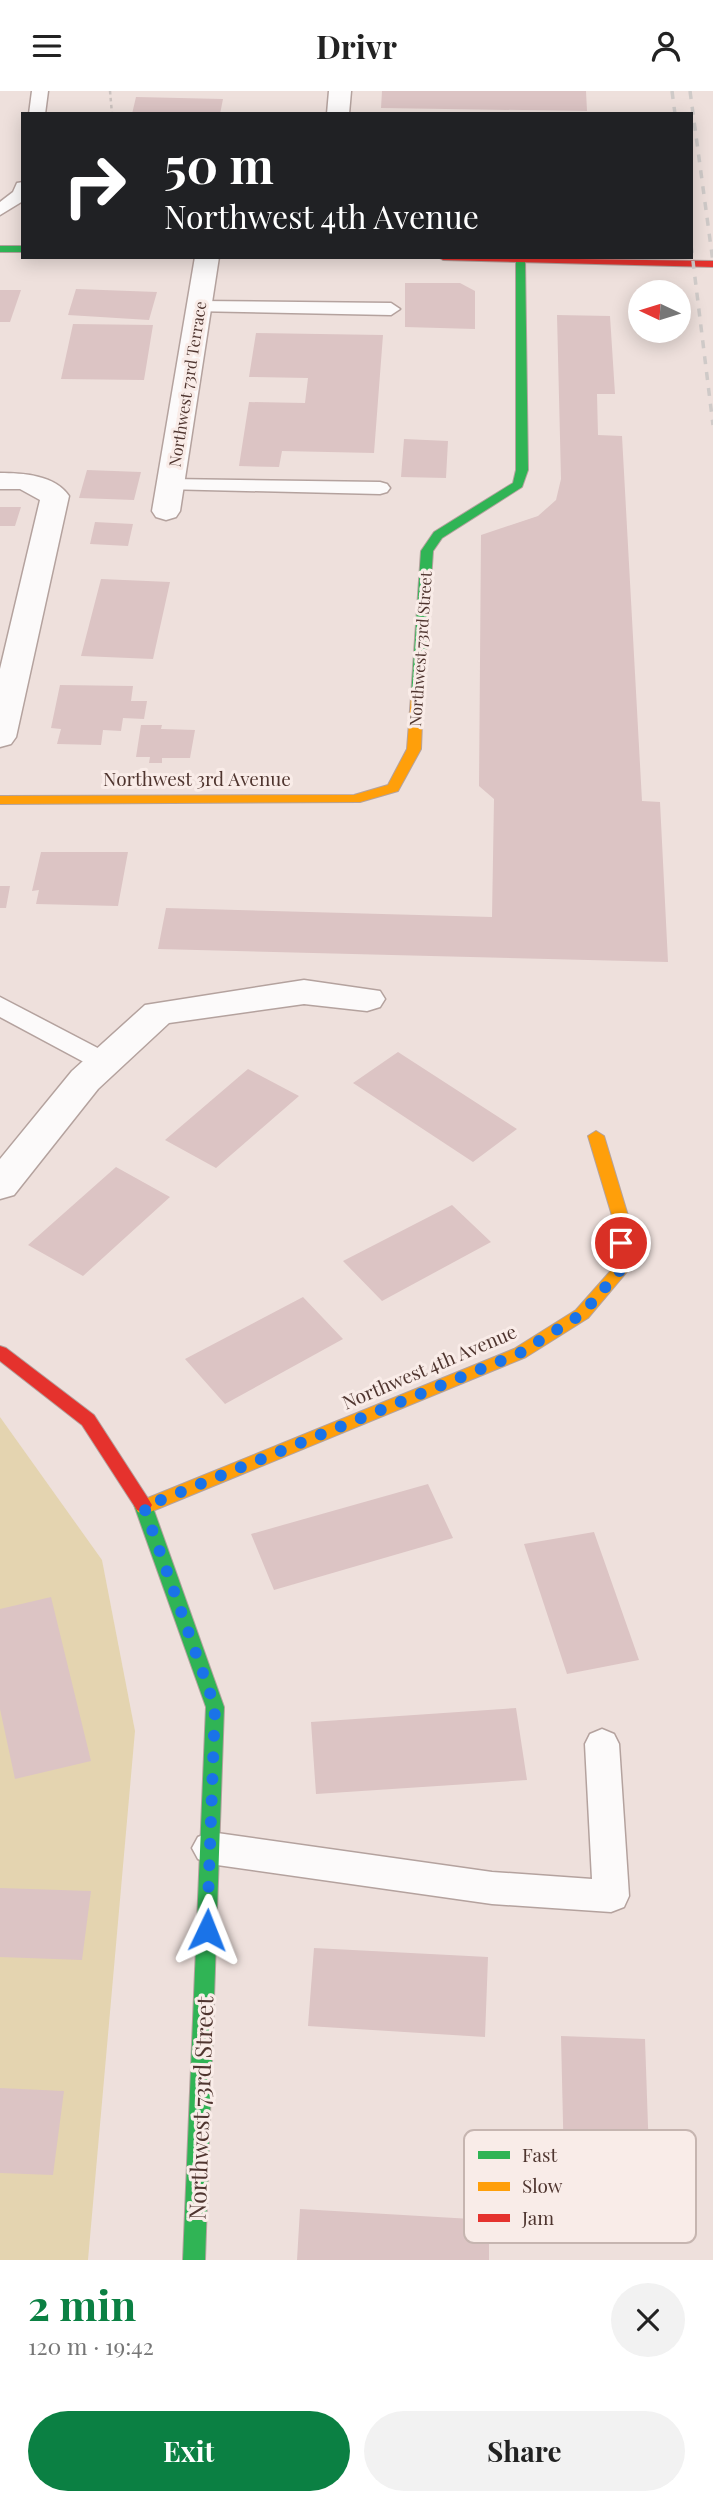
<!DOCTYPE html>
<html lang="en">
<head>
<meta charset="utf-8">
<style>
  body { margin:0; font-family:"Playfair Display",serif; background:#f2f2f2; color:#222; height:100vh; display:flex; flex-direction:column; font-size:26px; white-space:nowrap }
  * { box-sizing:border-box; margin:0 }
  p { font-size:23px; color:#767676 }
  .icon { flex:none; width:38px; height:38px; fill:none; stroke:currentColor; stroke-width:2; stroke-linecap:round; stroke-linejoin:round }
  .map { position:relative; height:2169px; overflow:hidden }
  .details { display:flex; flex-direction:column; background:#fff; flex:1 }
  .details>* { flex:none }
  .guide { position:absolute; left:21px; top:21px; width:672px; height:147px; border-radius:0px; box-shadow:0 4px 18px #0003; background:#202124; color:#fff; overflow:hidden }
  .needle { width:46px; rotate:274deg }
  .controls { position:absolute; left:628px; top:189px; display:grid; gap:14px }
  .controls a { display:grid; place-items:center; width:63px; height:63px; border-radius:50%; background:#fff; box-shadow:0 4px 18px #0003; font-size:35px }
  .pin { position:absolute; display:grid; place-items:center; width:60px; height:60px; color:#fff; margin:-30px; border:4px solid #fff; border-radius:50%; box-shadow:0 2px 7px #0007 }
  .me { position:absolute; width:77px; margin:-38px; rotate:2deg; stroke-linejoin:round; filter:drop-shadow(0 0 5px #0008) }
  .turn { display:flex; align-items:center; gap:24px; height:147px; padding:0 28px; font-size:32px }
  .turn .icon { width:91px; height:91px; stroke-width:2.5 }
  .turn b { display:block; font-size:49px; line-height:60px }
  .round { display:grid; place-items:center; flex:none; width:74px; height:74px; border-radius:37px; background:#f2f2f2 }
  .overview { display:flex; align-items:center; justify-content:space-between; height:119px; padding:0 28px }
  h1 { font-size:42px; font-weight:700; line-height:52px; color:#0b8043 }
  .button { display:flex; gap:14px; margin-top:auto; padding:14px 28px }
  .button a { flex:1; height:80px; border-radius:42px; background:#0b8043; color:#fff; font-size:28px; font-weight:700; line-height:80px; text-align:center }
  .button a+a { background:#f2f2f2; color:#222 }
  header { display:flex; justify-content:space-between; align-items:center; height:91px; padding:0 28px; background:#fff; font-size:32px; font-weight:700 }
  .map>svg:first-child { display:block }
  .green { fill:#e4d4b0 }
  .building { fill:#dcc4c4 }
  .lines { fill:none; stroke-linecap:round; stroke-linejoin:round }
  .lane-casing { stroke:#b4a29e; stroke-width:3 }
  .street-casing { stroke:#b4a29e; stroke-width:3 }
  .fast-casing { stroke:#b4a29e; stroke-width:2 }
  .slow-casing { stroke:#b4a29e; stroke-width:2 }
  .jam-casing { stroke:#b4a29e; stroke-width:2 }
  .path { stroke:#cbc2bf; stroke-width:2.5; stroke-dasharray:3.5 3.5; stroke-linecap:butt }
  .lane { fill:#fcfafa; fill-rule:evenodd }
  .street { fill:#fcfafa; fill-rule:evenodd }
  .fast { fill:#30b455; fill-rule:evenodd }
  .slow { fill:#ff9f0a; fill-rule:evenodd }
  .jam { fill:#e5322d; fill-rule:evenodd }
  .rail { stroke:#cfcac8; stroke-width:3.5; stroke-dasharray:8 8; stroke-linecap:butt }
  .route { stroke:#1a73e8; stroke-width:12; stroke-dasharray:0 21.6 }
  .labels { text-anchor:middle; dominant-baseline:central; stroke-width:6; stroke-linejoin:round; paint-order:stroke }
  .far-street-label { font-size:16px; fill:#4f352f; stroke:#f9ece8 }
  .street-label { font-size:19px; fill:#4f352f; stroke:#f9ece8 }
  .near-street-label { font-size:23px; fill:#4f352f; stroke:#f9ece8 }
  .key { fill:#f9ece8; stroke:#c6b5b0; stroke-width:2 }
  .key-label { font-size:19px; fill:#4f352f }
</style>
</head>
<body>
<header><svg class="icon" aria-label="menu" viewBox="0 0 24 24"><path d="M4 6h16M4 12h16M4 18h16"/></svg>Drivr<svg class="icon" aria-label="person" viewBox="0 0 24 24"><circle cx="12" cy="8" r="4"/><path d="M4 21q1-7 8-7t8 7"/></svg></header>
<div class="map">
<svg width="713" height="2169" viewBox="0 0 713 2169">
  <rect width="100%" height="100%" fill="#eee0dc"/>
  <!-- green -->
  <path class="green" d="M0 1326 102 1469 135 1640 88 2169H0Z"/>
  <!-- building -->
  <path class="building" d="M382 0H586L587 20 381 17Z
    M136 6 223 8 220 23H132Z
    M405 192H460L475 200V238L405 236Z
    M76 198 157 201 149 229 68 224Z
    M0 199H21L10 231H0Z
    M557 224 610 225 615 303H597L598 344 622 345 642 710 660 711 668 871 158 858 166 817 492 826 494 708 479 695 481 444 538 425 556 409 561 388Z
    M73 233 153 234 144 289 61 288Z
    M256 242 383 244 374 362 282 360 279 376 239 375 249 311 305 312 308 287 249 286Z
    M404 348 448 350 446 387 401 386Z
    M87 379 141 381 134 409 79 407Z
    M0 416H21L15 435H0Z
    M95 431 133 433 128 455 90 453Z
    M101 488 170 491 153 568 81 565Z
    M60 594 133 595 131 610H147L144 628 123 627 121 640 103 639 101 654 57 653 61 638 51 637Z
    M141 634H162L161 638 195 639 190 667H162V672H149L150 666H136Z
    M41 761H128L118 815 36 813 39 799 32 800Z
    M0 795H10L6 817H0Z
    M398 961 517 1038 473 1071 353 992Z
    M248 978 299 1005 216 1077 165 1049Z
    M116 1076 170 1106 83 1185 28 1154Z
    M452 1114 491 1151 382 1210 343 1170Z
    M303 1206 343 1248 225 1313 185 1268Z
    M428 1393 453 1447 274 1499 251 1443Z
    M594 1441 639 1569 567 1583 524 1453Z
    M51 1506 91 1670 15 1688 0 1618V1518Z
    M516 1617 527 1689 316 1703 311 1631Z
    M0 1797 91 1800 82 1869 0 1866Z
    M314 1857 488 1866 485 1946 308 1935Z
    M561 1945 645 1948 651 2122 565 2119Z
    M0 1997 64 2000 53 2084 0 2082Z
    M300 2118 489 2129V2169H297Z"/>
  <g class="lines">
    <defs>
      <path id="lane" d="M32 0H48L45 23H29Z
        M23 91V110L0 124V111L13 101 17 92Z
        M199 210 391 212 400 218 391 224 192 220 190 216Z
        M170 388 380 391 387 393 390 397 387 401 380 403 163 398 160 394 163 390Z
        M0 906 113 965 117 971 113 977 104 980 95 977 0 926Z
        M602 1638 614 1643 619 1653 629 1805 624 1816 611 1821 492 1813 210 1773 198 1768 192 1757 198 1746 210 1741 492 1781 592 1788 585 1653 590 1643Z"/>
      <path id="street" d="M329 0H351L349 23H327Z
        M195 166H219L180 420 176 426 166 429 156 426 152 420Z
        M0 382C23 382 55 384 69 405L16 646 11 653 0 656V578L40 409 20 398H0Z
        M304 889 380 900 385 908 380 916 367 920 304 913 169 932 98 998 14 1104 0 1108V1068L72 980 145 914Z"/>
      <path id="fast" d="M0 155H23V161H0Z
        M516 166 525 168 528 379 522 396 442 447 433 460 423 606 417 610 411 606 421 460 434 441 513 392 516 379Z
        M143 1407 149 1409 152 1414 224 1616 205 2169H183L206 1616 134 1414 137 1409Z"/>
      <path id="slow" d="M417 602 423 606 421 658 398 700 360 711 0 713V705L354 704 388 694 407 658 411 606Z
        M596 1040 604 1045 629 1128 630 1177 588 1227 526 1266 150 1421 144 1423 138 1421 135 1416 138 1411 514 1258 576 1219 614 1176 613 1128 588 1045Z"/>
      <path id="jam" d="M438 166 713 170V176L443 169Z
        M0 1255 6 1257 94 1324 149 1409 152 1414 149 1419 143 1421 137 1419 82 1334 0 1270Z"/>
    </defs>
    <!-- lane casing -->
    <use href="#lane" class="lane-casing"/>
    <!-- street casing -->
    <use href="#street" class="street-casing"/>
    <!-- fast casing -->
    <use href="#fast" class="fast-casing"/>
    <!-- slow casing -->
    <use href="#slow" class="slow-casing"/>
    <!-- jam casing -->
    <use href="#jam" class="jam-casing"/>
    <!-- path -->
    <path class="path" d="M110 0 112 23"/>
    <!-- lane -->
    <use href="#lane" class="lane"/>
    <!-- street -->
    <use href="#street" class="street"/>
    <!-- fast -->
    <use href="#fast" class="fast"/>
    <!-- slow -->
    <use href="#slow" class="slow"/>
    <!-- jam -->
    <use href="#jam" class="jam"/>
    <!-- rail -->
    <path class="rail" d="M672 0 675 23
      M690 0 713 171
      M691 154 713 334"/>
  </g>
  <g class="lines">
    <!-- route -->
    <path class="route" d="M207 1839 215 1616 144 1416 520 1262 582 1223 622 1177 621 1152"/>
  </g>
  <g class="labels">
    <!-- far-street labels -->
    <g class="far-street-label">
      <text transform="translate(187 293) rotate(-81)">Northwest 73rd Terrace</text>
      <text transform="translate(420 558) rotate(-86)">Northwest 73rd Street</text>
    </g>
    <!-- street labels -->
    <g class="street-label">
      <text x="197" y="687">Northwest 3rd Avenue</text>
      <text transform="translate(429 1275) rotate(-23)">Northwest 4th Avenue</text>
    </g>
    <!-- near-street labels -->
    <g class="near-street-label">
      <text transform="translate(200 2017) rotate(-88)">Northwest 73rd Street</text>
    </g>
  </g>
  <!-- legend -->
  <rect x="464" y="2039" width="232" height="113" rx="10" class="key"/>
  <rect x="478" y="2060" width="32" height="8" fill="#30b455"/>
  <rect x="478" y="2091" width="32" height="9" fill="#ff9f0a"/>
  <rect x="478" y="2123" width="32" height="8" fill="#e5322d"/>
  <g class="key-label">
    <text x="522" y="2071">Fast</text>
    <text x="522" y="2102">Slow</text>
    <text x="522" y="2134">Jam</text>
  </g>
</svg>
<div class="controls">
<a><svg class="needle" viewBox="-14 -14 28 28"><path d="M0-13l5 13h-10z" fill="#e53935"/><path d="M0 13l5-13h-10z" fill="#767676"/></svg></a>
</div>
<div class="pin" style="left:621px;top:1152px;background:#d93025"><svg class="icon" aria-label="arrive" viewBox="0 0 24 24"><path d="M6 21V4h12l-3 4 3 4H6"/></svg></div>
<svg class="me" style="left:207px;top:1839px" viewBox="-20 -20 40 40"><path d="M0-17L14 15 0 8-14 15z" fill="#1a73e8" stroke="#fff" stroke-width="4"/></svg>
<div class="guide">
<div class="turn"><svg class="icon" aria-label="right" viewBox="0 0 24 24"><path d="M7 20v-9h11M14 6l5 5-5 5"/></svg><div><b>50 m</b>Northwest 4th Avenue</div></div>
</div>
</div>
<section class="details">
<div class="overview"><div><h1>2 min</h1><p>120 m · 19:42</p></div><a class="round"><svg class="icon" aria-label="close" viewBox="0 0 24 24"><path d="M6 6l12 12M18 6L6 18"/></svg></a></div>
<div class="button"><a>Exit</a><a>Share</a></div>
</section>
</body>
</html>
